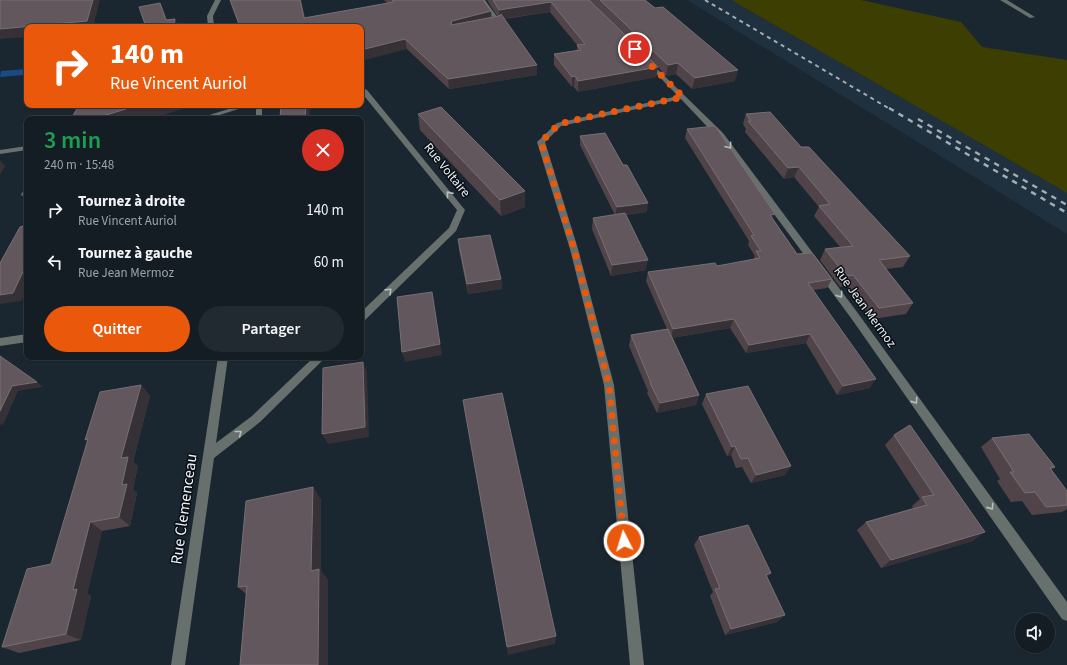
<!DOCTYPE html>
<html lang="fr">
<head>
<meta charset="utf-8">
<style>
  body { margin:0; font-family:"Source Sans 3",sans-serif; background:#212a31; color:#f1f3f6; height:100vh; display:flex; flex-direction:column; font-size:15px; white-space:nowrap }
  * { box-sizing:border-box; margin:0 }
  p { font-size:13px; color:#9da2a6 }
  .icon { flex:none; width:22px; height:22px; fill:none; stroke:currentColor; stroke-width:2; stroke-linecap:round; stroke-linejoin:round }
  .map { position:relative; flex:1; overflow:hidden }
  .panel { position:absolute; left:24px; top:116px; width:340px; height:244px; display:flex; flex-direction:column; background:#141d24; border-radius:8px; box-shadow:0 1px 3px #0004,0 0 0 1px #333b41 }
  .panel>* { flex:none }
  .guide { position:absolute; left:24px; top:24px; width:340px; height:84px; border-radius:8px; box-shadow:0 1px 3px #0004,0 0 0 1px #333b41; background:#ea580c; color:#fff; overflow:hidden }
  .fabs { position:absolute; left:1015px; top:613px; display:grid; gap:8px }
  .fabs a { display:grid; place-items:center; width:40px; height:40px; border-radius:50%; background:#141d24; box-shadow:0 1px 3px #0004,0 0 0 1px #333b41; font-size:20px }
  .pin { position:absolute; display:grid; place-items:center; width:34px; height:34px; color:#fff; margin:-17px; border:2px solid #fff; border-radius:50%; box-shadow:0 1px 4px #0007 }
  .me { position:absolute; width:44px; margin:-22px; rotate:355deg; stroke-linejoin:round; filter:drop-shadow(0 0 3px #0008) }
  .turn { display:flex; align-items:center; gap:14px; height:84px; padding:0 20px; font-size:18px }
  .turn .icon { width:52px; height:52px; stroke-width:2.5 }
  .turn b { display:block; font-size:28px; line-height:34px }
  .round { display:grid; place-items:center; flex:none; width:42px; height:42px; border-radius:21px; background:#212a31 }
  .head { display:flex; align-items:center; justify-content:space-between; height:68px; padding:0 20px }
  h1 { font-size:24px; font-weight:600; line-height:30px; color:#1e9e55 }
  .primary-button { display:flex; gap:8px; margin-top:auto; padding:8px 20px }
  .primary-button a { flex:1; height:46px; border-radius:24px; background:#ea580c; color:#fff; font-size:16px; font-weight:600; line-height:46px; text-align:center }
  .primary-button a+a { background:#212a31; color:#f1f3f6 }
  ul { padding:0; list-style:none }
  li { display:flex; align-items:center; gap:12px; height:52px; padding:0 20px }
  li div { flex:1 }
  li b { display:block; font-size:15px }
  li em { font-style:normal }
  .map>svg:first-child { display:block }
  .built { fill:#1f303e }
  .green { fill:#3d3e02 }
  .water { fill:#1b4b87 }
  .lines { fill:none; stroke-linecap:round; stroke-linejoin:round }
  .lane { fill:#68706d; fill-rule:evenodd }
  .street { fill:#68706d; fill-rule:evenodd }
  .rail-far1 { stroke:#a3adb4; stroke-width:2; stroke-dasharray:4 4; stroke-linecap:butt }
  .rail { stroke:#a3adb4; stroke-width:2.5; stroke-dasharray:5.5 5.5; stroke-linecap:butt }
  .wall { fill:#514449 }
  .shaded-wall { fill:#353137 }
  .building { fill:#62575c; stroke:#776f74 }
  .oneway { stroke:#b6bec0 }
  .route { stroke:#ea580c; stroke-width:7; stroke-dasharray:0 12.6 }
  .labels { text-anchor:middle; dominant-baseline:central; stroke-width:3; stroke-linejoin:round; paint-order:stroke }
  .street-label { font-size:13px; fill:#eaf2f8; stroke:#0a0f13 }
  .near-street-label { font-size:16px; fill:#eaf2f8; stroke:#0a0f13 }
</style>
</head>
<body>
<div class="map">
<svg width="1067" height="665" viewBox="0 0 1067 665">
  <rect width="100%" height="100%" fill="#1b2730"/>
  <!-- built -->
  <path class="built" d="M687 0H731L1067 193V234Z"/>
  <!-- green -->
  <path class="green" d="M731 0H861L961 22 982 47 1067 60V193Z"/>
  <!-- water -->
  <path class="water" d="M27 69 23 75 0 77 1 71Z"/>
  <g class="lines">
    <!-- lane -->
    <path class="lane" d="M1000 0H1007L1035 17 1030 18Z
      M24 189H27V197H25L21 195Z"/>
    <!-- street -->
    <path class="street" d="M215 0H221L213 16 214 27H208L207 16Z
      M479 0H485L500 21 499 24 489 26V24L494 21Z
      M648 60 723 133 857 312 1067 602V621L1062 619 851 318 717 137 681 99 561 126 545 142 578 249 614 385 644 665H630L604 385 570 249 537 142 557 123 678 96 646 63 645 62Z
      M361 87 367 90 465 210 456 231 364 321 361 322V312L449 228 457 210 361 92Z
      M241 105H251L207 119H197Z
      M256 105H262V119H256Z
      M27 146V150L0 154V150Z
      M27 334V342L0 346V338Z
      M218 357H228L216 443 252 416 314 357H326L260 422 214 458 185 665H171Z"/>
    <!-- rail-far1 -->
    <path class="rail-far1" d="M705 0 890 109"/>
    <!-- rail -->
    <path class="rail" d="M889 108 1067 213
      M918 119 1067 205"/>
  </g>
  <!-- wall -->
  <path class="wall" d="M230 0H301L305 18 387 3 384 0H483L491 11V17L497 16 487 0H645L735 81 692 89 676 74 666 76 658 67 656 77 578 92 574 87H572L554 65V54L577 50V45L550 12 504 19 537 75 449 89 407 49 361 27H240Z
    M418 114 525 207 501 216 420 130Z
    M746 114 801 147 910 256 903 267 886 269 913 303 906 314 872 319 847 286 840 287 820 260 825 249 840 247 814 216 819 207 794 177 784 179 745 132 746 129 743 124Z
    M687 129 773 219 797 254 832 279 827 288 814 290 870 388 837 395 806 343 746 353 730 328 672 338 699 395 696 405 657 413 647 393 648 391 629 346 631 335 667 329 646 281 648 272 717 266 753 260 755 256 748 245 749 241 685 138Z
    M580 136 647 212 626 215 646 270 611 276 592 229 593 218 615 215 580 145Z
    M458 239 501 279 502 289 468 294 459 250Z
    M141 385 150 396 133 462 138 466 133 489 137 493 130 526 102 531 87 594 91 596 81 640 19 653 2 647 51 564Z
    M706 394 785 475 751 483 742 467 736 468 731 455 727 456 702 404Z
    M894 435 973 541 881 568 857 530 866 522 913 508 912 506 920 499 885 445Z
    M992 438 1055 467 1051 470 1067 491V509L1062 512 1032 515 1022 501 1011 502 997 481 1000 479 981 447Z
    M313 487 321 500V571L328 580V665H240L246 594 238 587Z
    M699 537 771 573 767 577 785 615 777 622 725 635 710 596 713 592 694 545Z"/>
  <!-- shaded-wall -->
  <path class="shaded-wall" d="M93 0H100L93 27H27V37L0 39V29Z
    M551 2 550 12 499 19V10Z
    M160 3 164 11 170 27 166 20Z
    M491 11 492 21 451 25 452 21Z
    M175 19 179 27H173Z
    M405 39 407 49 361 61V50Z
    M678 63 676 74 666 76 668 65Z
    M537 65V75L449 89 448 79Z
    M658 67 656 77 578 92V81Z
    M738 70 735 81 692 89 695 78Z
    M575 76 574 87H572V77Z
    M139 105H195L151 119H93Z
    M306 105H308L310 109 309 119H305Z
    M361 146 362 160H361Z
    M0 160 5 166 0 175Z
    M799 167 794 177 784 179 788 168Z
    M525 191V207L501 216 500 200Z
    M648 203 647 212 615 216 617 207Z
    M775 214 771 223 770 215Z
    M648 260 646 270 611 276 612 265Z
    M27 263V289L21 301 0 304V295Z
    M501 279 502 289 468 294 467 284Z
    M432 292 442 355 405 362 402 352Z
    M734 319 730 328 671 338 673 329Z
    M810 334 806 343 746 353 749 345Z
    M363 362 367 372 369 437 328 444 322 434Z
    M876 379 870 388 837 395 843 386Z
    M37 382 43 387 18 391 3 425 0 424V411L12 386Z
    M141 385 150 396 133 462 138 466 133 489 137 493 130 526 119 517 122 485 121 458Z
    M699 395 696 405 657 413 660 403Z
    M735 446 731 455 727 456 732 447Z
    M791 466 785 475 751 483 756 475Z
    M313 487 321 500V571L328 580V665H318L311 571Z
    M90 522 102 531 87 594 91 596 81 640 66 634 73 590Z
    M985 532 973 541 881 568 891 560Z
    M771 573 764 580 766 575Z
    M785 615 777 622 725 635 731 629Z
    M556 636 555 644 508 655 507 647Z"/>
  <!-- building -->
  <path class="building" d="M0 0H93L87 21 0 29Z
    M230 0H300L304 18 394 2 392 0H483L491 11 452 21 451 25 499 16 501 14 537 65 448 79 405 39 361 50V27H240Z
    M493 0H589L658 67 578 81 575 76 572 77 554 54 581 50 577 45 585 44 551 2 499 10Z
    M600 0H645L655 8 663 7 738 70 695 78 678 63 668 65Z
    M160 3 166 20 175 19 173 27H146L139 7Z
    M79 105H139L93 119H71Z
    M281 105H306L305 119H280Z
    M441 107 525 191 500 200 418 114Z
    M770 112 801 147H809L910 256 879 260 913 303 879 308 853 275 846 276 825 249 853 246 819 206 830 204 799 167 788 168 748 121H751L746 114Z
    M715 126 775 214 770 215 797 254 812 253 832 279 808 283 876 379 843 386 810 334 749 345 734 319 673 329 648 272 715 263 717 266 760 258 756 251H761L751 236 754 235 687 129Z
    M605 133 623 165H627L648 203 617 207 580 136Z
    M625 213 648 260 612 265 593 218Z
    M27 219V263L13 293 0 295V263L20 227 23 226Z
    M490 235 501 279 467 284 458 239Z
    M432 292 440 344 402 352 397 297Z
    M668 329 699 395 660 403 650 383H651L631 335Z
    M0 356 37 382 12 386 0 411Z
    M363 362 365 427 322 434 323 368Z
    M141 385 121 458 128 457 122 485 127 484 119 517 90 522 73 590 77 589 66 634 2 647 27 569 51 564 88 439 85 440 100 392Z
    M748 386 791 466 756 475 748 458 741 459 735 446 732 447 706 394Z
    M502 393 556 636 507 647 463 400Z
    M910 425 985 532 891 560 866 522 927 505 922 497 934 495 894 435Z
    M1029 434 1055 467 1050 468 1067 491V505L1046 507 1035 492 1025 493 1010 472H1014L992 438Z
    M313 487 311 571 319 569 318 665H240L247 586 238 587 246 501Z
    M748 525 771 573 766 575 785 615 731 629 715 589 720 588 699 537Z"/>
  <!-- one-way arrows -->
  <defs><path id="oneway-chevron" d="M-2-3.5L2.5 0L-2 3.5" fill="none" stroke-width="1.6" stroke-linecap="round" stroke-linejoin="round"/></defs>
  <g class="oneway">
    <use href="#oneway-chevron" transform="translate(729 146) rotate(53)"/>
    <use href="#oneway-chevron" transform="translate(449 194) rotate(-129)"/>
    <use href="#oneway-chevron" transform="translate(389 291) rotate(-44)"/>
    <use href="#oneway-chevron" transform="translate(840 295) rotate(54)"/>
    <use href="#oneway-chevron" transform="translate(915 401) rotate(55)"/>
    <use href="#oneway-chevron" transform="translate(239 433) rotate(-38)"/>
    <use href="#oneway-chevron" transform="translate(991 507) rotate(55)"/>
  </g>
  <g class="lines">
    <!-- route -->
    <path class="route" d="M624 541 609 385 574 249 541 142 559 124 588 117 683 97 635 49"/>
  </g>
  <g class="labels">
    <!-- street labels -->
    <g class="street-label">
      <text transform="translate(447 170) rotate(51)">Rue Voltaire</text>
      <text transform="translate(865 307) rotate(54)">Rue Jean Mermoz</text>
    </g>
    <!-- near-street labels -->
    <g class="near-street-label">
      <text transform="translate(184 509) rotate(-82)">Rue Clemenceau</text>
    </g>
  </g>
</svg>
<div class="fabs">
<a><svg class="icon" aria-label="sound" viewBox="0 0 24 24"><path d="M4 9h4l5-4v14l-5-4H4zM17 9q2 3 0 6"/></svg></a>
</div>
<div class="pin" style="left:635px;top:49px;background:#d93025"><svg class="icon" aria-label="arrive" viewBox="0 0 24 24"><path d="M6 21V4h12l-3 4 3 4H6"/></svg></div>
<svg class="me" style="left:624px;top:541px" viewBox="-20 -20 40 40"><circle r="17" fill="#ea580c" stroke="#fff" stroke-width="3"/><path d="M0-11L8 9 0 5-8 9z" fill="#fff"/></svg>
<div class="guide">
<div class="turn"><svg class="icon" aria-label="right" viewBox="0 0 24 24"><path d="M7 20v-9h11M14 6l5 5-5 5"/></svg><div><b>140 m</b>Rue Vincent Auriol</div></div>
</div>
<section class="panel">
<div class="head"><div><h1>3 min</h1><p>240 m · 15:48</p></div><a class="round" style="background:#d93025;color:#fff"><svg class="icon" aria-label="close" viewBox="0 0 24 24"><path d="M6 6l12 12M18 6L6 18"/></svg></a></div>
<ul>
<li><svg class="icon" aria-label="right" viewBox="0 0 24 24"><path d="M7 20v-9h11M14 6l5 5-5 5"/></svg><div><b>Tournez à droite</b><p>Rue Vincent Auriol</p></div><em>140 m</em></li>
<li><svg class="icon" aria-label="left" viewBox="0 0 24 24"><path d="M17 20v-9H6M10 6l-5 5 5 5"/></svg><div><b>Tournez à gauche</b><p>Rue Jean Mermoz</p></div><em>60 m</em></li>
</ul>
<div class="primary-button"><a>Quitter</a><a>Partager</a></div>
</section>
</div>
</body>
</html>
